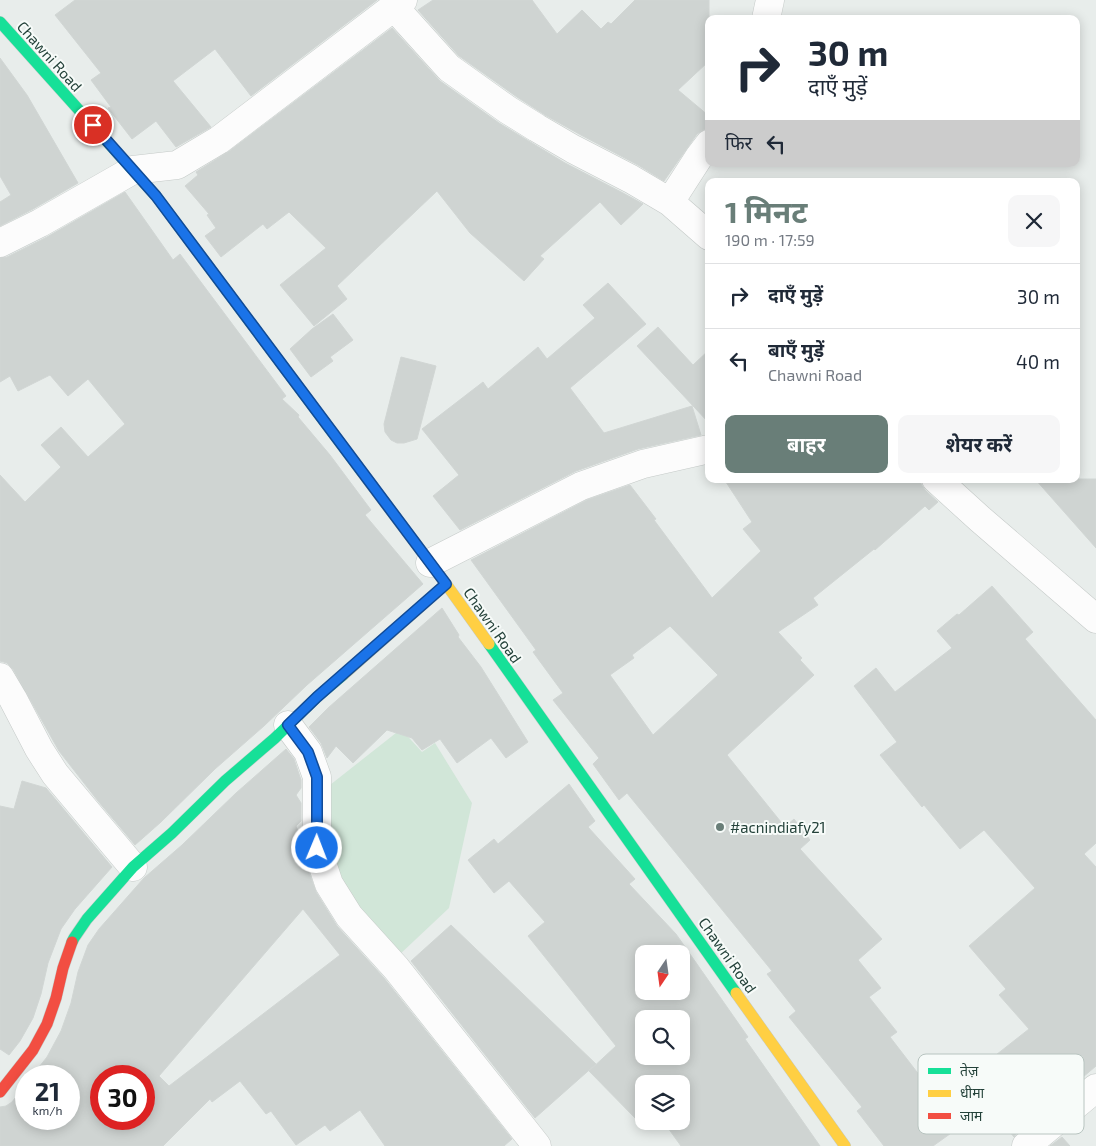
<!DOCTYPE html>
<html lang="hi">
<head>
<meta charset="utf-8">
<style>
  body { margin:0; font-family:"Exo 2","Noto Sans Devanagari",sans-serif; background:#f6f6f7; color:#1f2937; height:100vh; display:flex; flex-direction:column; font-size:19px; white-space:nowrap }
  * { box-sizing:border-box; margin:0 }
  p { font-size:16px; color:#747a83 }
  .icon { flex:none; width:28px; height:28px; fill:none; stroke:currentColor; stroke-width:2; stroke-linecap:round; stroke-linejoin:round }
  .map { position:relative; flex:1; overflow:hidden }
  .sheet { position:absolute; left:705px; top:178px; width:375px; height:305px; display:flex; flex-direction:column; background:#fff; border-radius:10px; box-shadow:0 2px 12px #0003 }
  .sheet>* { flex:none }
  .banner { position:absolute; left:705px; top:15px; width:375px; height:152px; border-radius:10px; box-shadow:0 2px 12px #0003; background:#fff; color:#1f2937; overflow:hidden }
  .needle { width:32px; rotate:193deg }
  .buttons { position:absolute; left:635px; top:945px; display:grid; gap:10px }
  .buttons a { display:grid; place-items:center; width:55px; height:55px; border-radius:10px; background:#fff; box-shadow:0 2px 12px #0003; font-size:25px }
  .speed { position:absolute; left:15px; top:1065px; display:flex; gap:10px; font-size:25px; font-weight:700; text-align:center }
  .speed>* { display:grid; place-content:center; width:65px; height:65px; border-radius:50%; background:#fff; box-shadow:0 2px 12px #0003; line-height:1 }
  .speed small { font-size:12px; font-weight:400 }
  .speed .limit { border:8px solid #d22; background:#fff; color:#111 }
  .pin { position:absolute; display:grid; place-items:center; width:42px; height:42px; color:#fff; margin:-21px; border:2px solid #fff; border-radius:50%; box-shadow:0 1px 5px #0007 }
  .me { position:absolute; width:55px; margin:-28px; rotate:1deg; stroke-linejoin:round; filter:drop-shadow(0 0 4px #0008) }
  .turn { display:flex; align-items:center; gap:18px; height:105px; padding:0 20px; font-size:22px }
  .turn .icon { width:65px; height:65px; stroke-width:2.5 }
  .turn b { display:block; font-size:35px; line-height:42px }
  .then { display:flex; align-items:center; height:48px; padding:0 20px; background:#0003; gap:10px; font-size:19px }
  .round { display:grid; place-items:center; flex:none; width:52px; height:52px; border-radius:10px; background:#f6f6f7 }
  .head { display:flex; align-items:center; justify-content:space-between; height:85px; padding:0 20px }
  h1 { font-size:30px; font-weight:700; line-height:38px; color:#697e78 }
  .action { display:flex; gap:10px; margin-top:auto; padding:10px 20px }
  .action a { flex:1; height:58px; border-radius:10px; background:#697e78; color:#fff; font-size:20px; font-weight:700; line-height:58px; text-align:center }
  .action a+a { background:#f6f6f7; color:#1f2937 }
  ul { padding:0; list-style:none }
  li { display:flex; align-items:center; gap:15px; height:65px; padding:0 20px; border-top:1px solid #e0e1e3 }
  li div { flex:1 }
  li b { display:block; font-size:19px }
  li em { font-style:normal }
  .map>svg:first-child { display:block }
  .green { fill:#d1e6d8 }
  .building { fill:#cfd4d2; stroke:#d1d6d4; fill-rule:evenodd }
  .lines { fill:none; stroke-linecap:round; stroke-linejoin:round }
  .street-casing { stroke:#c5cac8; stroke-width:29 }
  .fast-casing { stroke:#c3cbc8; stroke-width:12 }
  .slow-casing { stroke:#c3cbc8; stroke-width:12 }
  .jam-casing { stroke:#c3cbc8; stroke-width:12 }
  .street { stroke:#fcfcfc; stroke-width:28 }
  .fast { stroke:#16e098; stroke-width:11 }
  .slow { stroke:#ffcf43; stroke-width:11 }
  .jam { stroke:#f24e42; stroke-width:11 }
  .route-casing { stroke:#114b97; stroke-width:12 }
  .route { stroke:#1a73e8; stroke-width:9 }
  .poi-dot { fill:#697e78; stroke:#f7fbf9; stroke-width:2 }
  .labels { text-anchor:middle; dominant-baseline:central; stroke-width:4; stroke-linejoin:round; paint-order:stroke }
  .street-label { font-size:15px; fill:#24423a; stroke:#f7fbf9 }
  .poi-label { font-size:15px; fill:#24423a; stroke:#f7fbf9; text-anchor:start }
  .key { fill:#f7fbf9; stroke:#b8c4c0; stroke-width:1 }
  .key-label { font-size:14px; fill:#24423a }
</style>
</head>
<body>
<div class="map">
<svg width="1096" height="1146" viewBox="0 0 1096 1146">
  <rect width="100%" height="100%" fill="#e8edeb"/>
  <!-- green -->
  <path class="green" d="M401 729 422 752 435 743 472 803 449 908 398 956 343 890 317 839 330 785Z"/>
  <!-- building -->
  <path class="building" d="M75 0H377L251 96 215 49 173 81 211 127 176 147 156 121 132 139 108 108 111 107 91 80 101 73 55 15Z
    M433 0H532L557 34 582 10 601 29 608 22 611 24 635 0H709V61L678 90 709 116V129L703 130 697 134 664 181 638 165 581 135 545 115 517 97 459 56 418 10Z
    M392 28 440 81 499 123 565 163 623 193 643 204 621 225 600 202 540 256 544 259 524 281 470 233 437 191 337 286 347 299 314 326 280 285 326 248 289 212 267 229 263 224 221 257 205 236 216 228 207 215 209 214 185 186 198 175 196 172 228 152Z
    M0 58 27 95 78 183 33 209 0 226V202L11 195 0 176Z
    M125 192 173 260 180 254 286 396 282 399 299 415 298 417 330 455 371 510 365 515 423 584 307 685 264 726 215 769 161 822 135 845 98 801 59 751 13 669 7 663 0 661V475L25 502 61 467 41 445 61 427 88 457 125 424 88 379 68 396 50 375 18 391 10 376 0 382V258L7 257 47 237Z
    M608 283 646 324 570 388 604 433 692 406 701 435 638 449 576 471 460 530 433 496 459 475 422 429 483 382 488 389 538 347 547 359 595 318 583 305Z
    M333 314 353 340 330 357 333 361 311 377 290 349 312 329Z
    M658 327 693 365 709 350V423L637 346Z
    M401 357 436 366 417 439 404 443H397L391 440 385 432 384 424Z
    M724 479H921V484L925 490 938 502 929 510 925 506 875 550 874 549 813 598 818 605 778 632 802 658 800 660 814 675 727 755 785 827 794 819 810 840 800 849 882 939 858 960 881 988 869 997 897 1032 890 1037 940 1102 989 1064 987 1062 1029 1029 999 995 1006 989 969 946 1035 888 984 830 960 849 924 805 922 807 880 755 897 742 854 686 876 668 895 692 952 648 937 631 957 614 959 615 992 586 1033 632 1025 639 1096 720V843L1084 854 1096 867V1066L1016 1134 1014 1137 989 1106 933 1146H884L857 1111 862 1107 789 1017 796 1011 767 974 772 971 627 793 619 800 593 764 599 758 553 700 563 693 533 652 536 650 471 560 587 500 630 485 656 519 654 520 712 598 761 551 743 529 752 522ZM670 626 718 675 653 735 610 675 634 658 632 655Z
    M1035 479H1096V548Z
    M442 608 459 635 458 637 481 667 528 742 506 758 491 738 457 763 440 739 422 750 412 738 387 730 353 763 336 746 327 758 321 743 309 727 328 708Z
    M286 749 294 759 301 780V788L296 795 301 803V821L296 826 301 839 302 853 316 892 337 926 384 978 512 1139 504 1146H385L360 1110 330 1131 325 1125 296 1145 271 1111 266 1114 240 1081 212 1102 210 1099 163 1146H0V1107L6 1106 12 1102 26 1084V1119H69V1076H32L47 1057 61 1031 71 1003 78 972 88 945 99 929 144 878 182 845 236 793ZM303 909 340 955 169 1086 159 1076ZM101 1076H144V1119H101Z
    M22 781 46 788 112 867 75 909 61 929 48 963 41 994 33 1018 20 1041 9 1055 0 1049V806L14 809Z
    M569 784 595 821 588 827 635 879 629 884 676 934 748 1037 745 1039 820 1146H681L663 1121H681V1084H644V1115L638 1121 589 1071 616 1046 528 936 545 922 509 881 494 893 468 860 494 839 498 844ZM644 954H681V991H644ZM644 1019H681V1056H644Z
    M451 925 596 1064 535 1118 411 961Z
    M1062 1137 1070 1146H1050Z"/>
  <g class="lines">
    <defs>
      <path id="street" d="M394 7 449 68 508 110 537 128 573 149 631 179 670 202 709 236
        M766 19 770 0
        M670 202 699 157 709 144
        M0 243 40 223 133 170 177 165 219 140 403 0
        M936 479 980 519 1096 619
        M430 563 581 486 643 464 709 449
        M0 677 13 699 39 749 55 774 133 867
        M288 725 308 752 317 777V848L329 884 349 916 396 968 537 1146
        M1026 1146 1096 1088"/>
      <path id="fast" d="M0 22 156 196 362 472
        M489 644 736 993
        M72 942 74 938 87 919 133 867 172 833 225 781 275 738 317 697 343 675"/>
      <path id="slow" d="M362 472 446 584 489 644
        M343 675 446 584
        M736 993 845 1146"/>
      <path id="jam" d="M0 1092 33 1050 47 1024 56 998 63 968 72 942"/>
    </defs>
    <!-- street casing -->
    <use href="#street" class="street-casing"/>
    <!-- fast casing -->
    <use href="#fast" class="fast-casing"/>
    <!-- slow casing -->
    <use href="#slow" class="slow-casing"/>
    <!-- jam casing -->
    <use href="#jam" class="jam-casing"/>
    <!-- street -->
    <use href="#street" class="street"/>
    <!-- fast -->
    <use href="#fast" class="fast"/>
    <!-- slow -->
    <use href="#slow" class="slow"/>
    <!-- jam -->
    <use href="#jam" class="jam"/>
  </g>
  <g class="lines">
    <defs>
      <path id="route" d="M93 125 156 196 446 584 317 697 288 725 308 752 317 777V848"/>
    </defs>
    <!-- route casing -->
    <use href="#route" class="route-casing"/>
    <!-- route -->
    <use href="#route" class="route"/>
  </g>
  <!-- markers -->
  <circle class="poi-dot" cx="720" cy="827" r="5"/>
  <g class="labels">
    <!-- street labels -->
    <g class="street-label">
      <text transform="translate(50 56) rotate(48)">Chawni Road</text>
      <text transform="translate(493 625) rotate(55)">Chawni Road</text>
      <text transform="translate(728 955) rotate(55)">Chawni Road</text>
    </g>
    <!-- poi labels -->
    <g class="poi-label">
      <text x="730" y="827">#acnindiafy21</text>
    </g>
  </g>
  <!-- legend -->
  <rect x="918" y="1054" width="166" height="80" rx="8" class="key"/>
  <rect x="928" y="1068" width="23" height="6" fill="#16e098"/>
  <rect x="928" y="1090" width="23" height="7" fill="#ffcf43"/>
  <rect x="928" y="1113" width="23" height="6" fill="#f24e42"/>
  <g class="key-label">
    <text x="960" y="1076">तेज़</text>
    <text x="960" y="1098">धीमा</text>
    <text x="960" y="1121">जाम</text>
  </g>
</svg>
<div class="buttons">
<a><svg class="needle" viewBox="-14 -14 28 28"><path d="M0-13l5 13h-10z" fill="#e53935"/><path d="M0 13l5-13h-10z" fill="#747a83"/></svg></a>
<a><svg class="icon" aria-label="search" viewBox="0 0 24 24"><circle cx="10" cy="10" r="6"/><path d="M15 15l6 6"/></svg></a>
<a><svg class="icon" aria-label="layers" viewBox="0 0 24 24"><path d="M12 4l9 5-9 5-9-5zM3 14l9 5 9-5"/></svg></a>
</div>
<div class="speed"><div>21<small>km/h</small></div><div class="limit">30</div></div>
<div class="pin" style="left:93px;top:125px;background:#d93025"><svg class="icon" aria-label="arrive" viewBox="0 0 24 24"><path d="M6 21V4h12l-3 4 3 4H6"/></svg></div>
<svg class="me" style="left:317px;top:848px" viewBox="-20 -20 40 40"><circle r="17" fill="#1a73e8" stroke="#fff" stroke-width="3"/><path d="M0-11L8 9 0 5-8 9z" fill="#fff"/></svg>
<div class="banner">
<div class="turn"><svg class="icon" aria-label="right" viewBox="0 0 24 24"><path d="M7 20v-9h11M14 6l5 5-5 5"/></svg><div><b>30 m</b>दाएँ मुड़ें</div></div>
<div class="then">फिर<svg class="icon" aria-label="left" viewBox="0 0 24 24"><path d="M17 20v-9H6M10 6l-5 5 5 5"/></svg></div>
</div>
<section class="sheet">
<div class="head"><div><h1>1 मिनट</h1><p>190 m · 17:59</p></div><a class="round"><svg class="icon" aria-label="close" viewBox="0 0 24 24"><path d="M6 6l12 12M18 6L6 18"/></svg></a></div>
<ul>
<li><svg class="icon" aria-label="right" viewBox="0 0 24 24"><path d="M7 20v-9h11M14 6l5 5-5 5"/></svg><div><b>दाएँ मुड़ें</b></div><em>30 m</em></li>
<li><svg class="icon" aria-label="left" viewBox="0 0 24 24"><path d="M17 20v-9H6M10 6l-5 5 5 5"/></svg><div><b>बाएँ मुड़ें</b><p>Chawni Road</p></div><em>40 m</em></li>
</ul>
<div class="action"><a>बाहर</a><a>शेयर करें</a></div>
</section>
</div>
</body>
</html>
